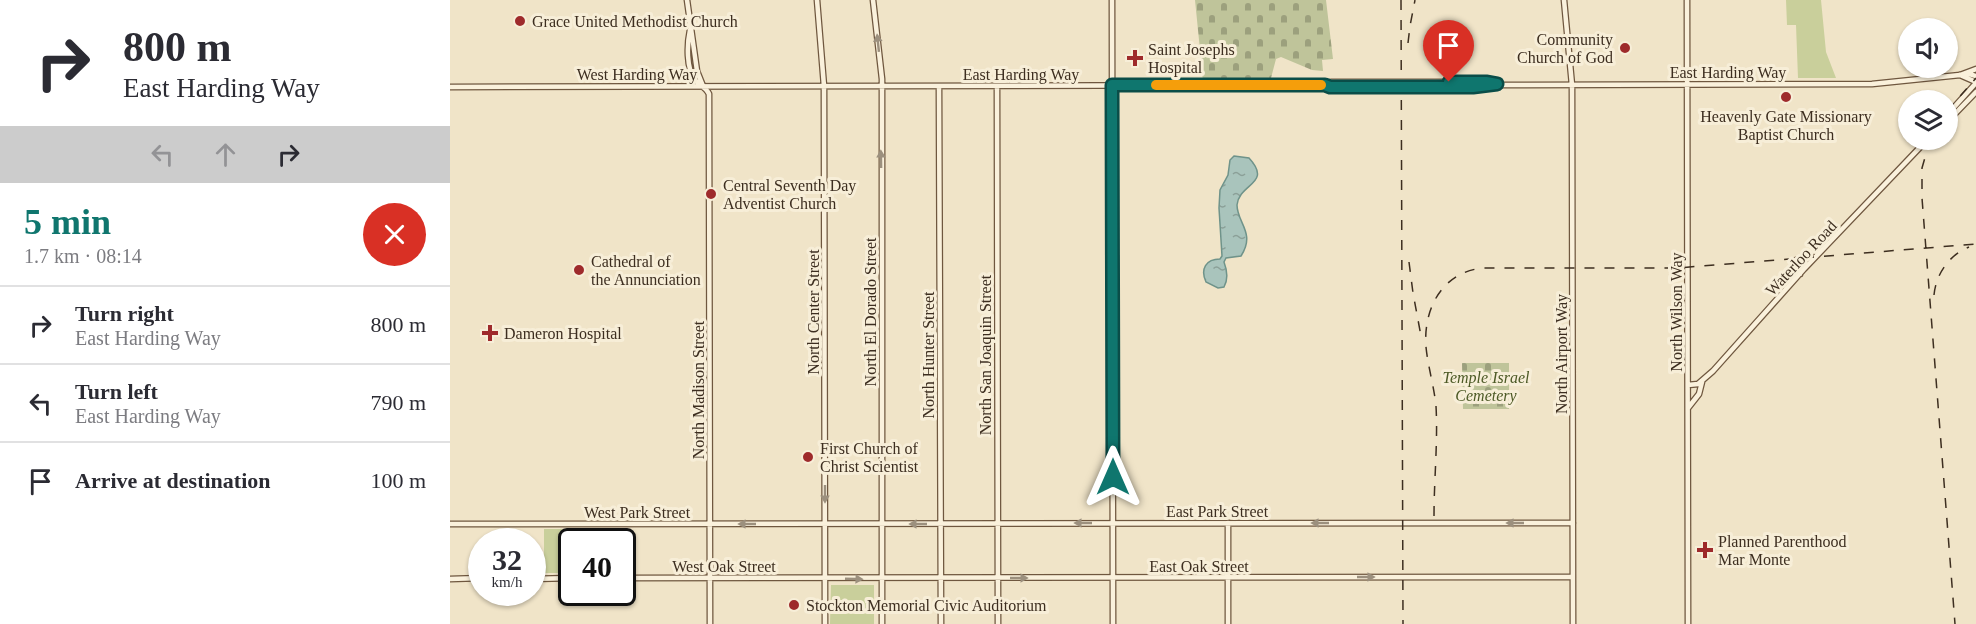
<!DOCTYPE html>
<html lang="en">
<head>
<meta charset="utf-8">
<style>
  body { margin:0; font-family:Georgia,serif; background:#f7f7f7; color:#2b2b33; height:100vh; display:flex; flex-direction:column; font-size:22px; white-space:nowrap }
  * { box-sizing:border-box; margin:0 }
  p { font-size:20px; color:#7c7c81 }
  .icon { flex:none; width:33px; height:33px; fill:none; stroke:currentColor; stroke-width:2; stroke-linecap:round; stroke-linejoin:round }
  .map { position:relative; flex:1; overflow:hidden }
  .sheet { display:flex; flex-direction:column; background:#fff; width:450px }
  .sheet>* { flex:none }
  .banner { background:#fff; color:#2b2b33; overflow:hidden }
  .tools { position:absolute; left:1448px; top:18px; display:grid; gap:12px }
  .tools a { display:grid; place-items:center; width:60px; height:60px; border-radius:50%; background:#fff; box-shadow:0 2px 4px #0004; font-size:30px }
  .speed { position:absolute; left:18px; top:528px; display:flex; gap:12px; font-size:30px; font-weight:700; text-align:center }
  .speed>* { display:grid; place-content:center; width:78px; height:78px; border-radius:50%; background:#fff; box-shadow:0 2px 4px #0004; line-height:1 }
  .speed small { font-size:15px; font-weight:400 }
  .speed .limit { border:3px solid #111; border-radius:9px; background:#fff; color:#111 }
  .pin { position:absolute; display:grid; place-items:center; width:51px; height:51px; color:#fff; margin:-62px -26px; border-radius:50% 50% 50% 0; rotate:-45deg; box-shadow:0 0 6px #0007 }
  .pin .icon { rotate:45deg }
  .me { position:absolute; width:66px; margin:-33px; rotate:0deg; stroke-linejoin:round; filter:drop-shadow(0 0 4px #0008) }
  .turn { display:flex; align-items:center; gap:21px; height:126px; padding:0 24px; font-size:27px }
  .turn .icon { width:78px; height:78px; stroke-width:2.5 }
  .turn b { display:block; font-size:42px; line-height:51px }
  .lanes { display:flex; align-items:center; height:57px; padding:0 24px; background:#0003; justify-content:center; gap:30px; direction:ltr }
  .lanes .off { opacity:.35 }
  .round { display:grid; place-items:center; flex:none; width:63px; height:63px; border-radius:32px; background:#f7f7f7 }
  .headline { display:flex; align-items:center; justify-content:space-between; height:102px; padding:0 24px }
  h1 { font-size:36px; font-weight:800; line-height:45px; color:#0f766e }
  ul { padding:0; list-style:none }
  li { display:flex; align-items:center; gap:18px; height:78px; padding:0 24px; border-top:2px solid #e1e1e2 }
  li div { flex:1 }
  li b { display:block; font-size:22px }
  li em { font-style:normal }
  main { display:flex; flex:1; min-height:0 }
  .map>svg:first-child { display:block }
  .cemetery { fill:url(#cemetery-stones) }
  .green { fill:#c9cf9b }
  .water { fill:url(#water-ripples); stroke:#6f938a; stroke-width:1.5 }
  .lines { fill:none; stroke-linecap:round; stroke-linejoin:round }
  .secondary-casing { stroke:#6f573f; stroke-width:7 }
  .secondary { stroke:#faf1dc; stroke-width:4.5 }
  .rail { stroke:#3d2e20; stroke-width:1.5; stroke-dasharray:10 10; stroke-linecap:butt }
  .oneway { fill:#9c907e }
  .route-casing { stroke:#0a4d48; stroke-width:15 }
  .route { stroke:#0f766e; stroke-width:10 }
  .slow { stroke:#f59e0b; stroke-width:10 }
  .poi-dot { fill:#9e2a2b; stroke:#f7eed8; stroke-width:2 }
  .labels { text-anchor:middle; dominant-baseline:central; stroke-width:6; stroke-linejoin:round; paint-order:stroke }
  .poi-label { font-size:16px; fill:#3d2e20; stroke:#f7eed8; text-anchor:start }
  .street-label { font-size:16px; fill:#3d2e20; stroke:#f7eed8 }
  .park-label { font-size:16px; font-style:italic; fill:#4d5a26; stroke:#f7eed8 }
</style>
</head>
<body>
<main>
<section class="sheet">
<div class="banner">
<div class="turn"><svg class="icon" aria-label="right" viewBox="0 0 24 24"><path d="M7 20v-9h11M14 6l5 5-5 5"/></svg><div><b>800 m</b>East Harding Way</div></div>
<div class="lanes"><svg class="icon off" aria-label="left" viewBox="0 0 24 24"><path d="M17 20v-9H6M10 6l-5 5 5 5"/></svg><svg class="icon off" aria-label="ahead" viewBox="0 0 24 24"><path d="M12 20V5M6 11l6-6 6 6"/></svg><svg class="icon" aria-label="right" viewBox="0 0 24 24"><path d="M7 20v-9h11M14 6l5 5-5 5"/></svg></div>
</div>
<div class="headline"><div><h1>5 min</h1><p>1.7 km · 08:14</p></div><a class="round" style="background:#d93025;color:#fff"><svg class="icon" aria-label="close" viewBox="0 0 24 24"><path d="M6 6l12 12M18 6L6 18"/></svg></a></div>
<ul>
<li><svg class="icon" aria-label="right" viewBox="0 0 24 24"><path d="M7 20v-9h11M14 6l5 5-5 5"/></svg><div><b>Turn right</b><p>East Harding Way</p></div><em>800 m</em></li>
<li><svg class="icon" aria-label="left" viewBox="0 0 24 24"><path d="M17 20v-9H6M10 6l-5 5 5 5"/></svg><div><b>Turn left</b><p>East Harding Way</p></div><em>790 m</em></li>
<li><svg class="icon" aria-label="arrive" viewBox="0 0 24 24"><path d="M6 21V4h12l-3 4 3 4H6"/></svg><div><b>Arrive at destination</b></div><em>100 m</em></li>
</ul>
</section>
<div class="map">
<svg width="1526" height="624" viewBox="0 0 1526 624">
  <defs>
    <pattern id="cemetery-stones" width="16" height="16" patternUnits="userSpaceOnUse" patternTransform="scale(1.5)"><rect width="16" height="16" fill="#bfc49a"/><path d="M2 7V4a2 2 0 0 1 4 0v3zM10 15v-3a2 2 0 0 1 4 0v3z" fill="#9ca07d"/></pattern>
    <pattern id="water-ripples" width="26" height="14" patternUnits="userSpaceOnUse" patternTransform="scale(1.5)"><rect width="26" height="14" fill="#a9c4bc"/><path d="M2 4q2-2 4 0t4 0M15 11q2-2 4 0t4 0" fill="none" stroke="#8ba098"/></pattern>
  </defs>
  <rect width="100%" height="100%" fill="#f0e4c8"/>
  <!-- cemetery -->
  <path class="cemetery" d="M745 0H876L883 59 872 60 873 71 862 70 831 57 826 59 821 78 815 81 753 80Z
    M1012 363H1059V409H1013Z"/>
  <!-- green -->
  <path class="green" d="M1336 0H1371L1376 52 1386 78H1348L1346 25H1337Z
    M94 529H139V541L122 542 121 573H94Z
    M381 585H424V624H380Z"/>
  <!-- water -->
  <path class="water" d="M784 156 799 158C823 184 789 183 787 205 787 223 806 233 791 256L776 258 774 262C777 270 778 280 774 287L768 288 756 282C750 269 756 259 770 259L772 256 769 208 770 190 778 175 780 160Z"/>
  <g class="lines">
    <defs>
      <path id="secondary" d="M237 0 247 71 253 86
        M367 0 374 86 375 624
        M423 0 432 79V624
        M662 0 663 624
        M1114 0 1122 85 1123 624
        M1237 0 1238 624
        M240 30C237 44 236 68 245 80 250 86 256 87 259 94L260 624
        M1516 73 1526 76
        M1510 75 1526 82
        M875 85 881 82H1036L1047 85 1422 84 1510 75 1526 69
        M489 86 491 624
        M547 86 548 624
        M0 87 828 85H875L881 87H1023L1047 85
        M1497 115 1526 83
        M1497 122 1526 92
        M1346 260 1350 267V274
        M1238 385 1248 384 1263 371 1354 269 1477 140
        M1238 408 1249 394 1252 382
        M778 523V624
        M0 524 1123 523
        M172 578 1123 577
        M0 579 32 578
        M82 579 122 578"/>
    </defs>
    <!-- secondary casing -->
    <use href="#secondary" class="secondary-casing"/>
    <!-- secondary -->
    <use href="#secondary" class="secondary"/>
    <!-- rail -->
    <path class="rail" d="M951 0 953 624
      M958 43 960 26 965 0
      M1497 111 1526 78
      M1480 140 1472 168V198L1505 624
      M959 262 963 293 971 336
      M1484 295C1486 274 1499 255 1519 247
      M984 516C984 479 988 442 986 406 984 386 978 367 976 347 973 309 992 272 1033 268H1227L1526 244"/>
  </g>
  <!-- one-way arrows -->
  <defs><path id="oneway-solid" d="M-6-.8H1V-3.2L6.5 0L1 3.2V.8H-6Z" transform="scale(1.5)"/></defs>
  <g class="oneway">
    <use href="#oneway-solid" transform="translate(428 43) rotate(-96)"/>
    <use href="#oneway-solid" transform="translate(431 159) rotate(-91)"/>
    <use href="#oneway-solid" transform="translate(375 494) rotate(90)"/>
    <use href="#oneway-solid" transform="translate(633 523) rotate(-180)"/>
    <use href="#oneway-solid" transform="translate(870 523) rotate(180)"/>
    <use href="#oneway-solid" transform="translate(1065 523) rotate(-180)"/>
    <use href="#oneway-solid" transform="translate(297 524) rotate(180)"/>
    <use href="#oneway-solid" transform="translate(468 524) rotate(-180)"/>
    <use href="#oneway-solid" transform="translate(916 577)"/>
    <use href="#oneway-solid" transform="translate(569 578)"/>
    <use href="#oneway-solid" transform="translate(404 579) rotate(2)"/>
  </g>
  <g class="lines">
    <defs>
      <path id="route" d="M663 477 662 85H875L880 87H1023L1047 84 1036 82H999"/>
    </defs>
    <!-- route casing -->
    <use href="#route" class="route-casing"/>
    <!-- route -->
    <use href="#route" class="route"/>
    <!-- slow -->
    <path class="slow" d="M706 85H871"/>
  </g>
  <!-- markers -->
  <g class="poi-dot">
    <circle cx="70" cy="21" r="6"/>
    <circle cx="1175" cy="48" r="6"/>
    <path d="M682 49h6v6h6v6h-6v6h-6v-6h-6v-6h6z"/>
    <circle cx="1336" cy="97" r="6"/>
    <circle cx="261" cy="194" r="6"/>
    <circle cx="129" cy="270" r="6"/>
    <path d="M37 324h6v6h6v6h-6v6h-6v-6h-6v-6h6z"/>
    <circle cx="358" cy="457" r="6"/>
    <path d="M1252 541h6v6h6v6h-6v6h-6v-6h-6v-6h6z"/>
    <circle cx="344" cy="605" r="6"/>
  </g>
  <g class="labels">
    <!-- poi labels -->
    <g class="poi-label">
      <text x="82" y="21">Grace United Methodist Church</text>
      <text x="1163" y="39" text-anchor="end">Community<tspan x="1163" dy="18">Church of God</tspan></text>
      <text x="698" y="49">Saint Josephs<tspan x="698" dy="18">Hospital</tspan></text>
      <text x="1336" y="116" text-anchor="middle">Heavenly Gate Missionary<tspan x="1336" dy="18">Baptist Church</tspan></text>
      <text x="273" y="185">Central Seventh Day<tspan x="273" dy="18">Adventist Church</tspan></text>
      <text x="141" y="261">Cathedral of<tspan x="141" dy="18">the Annunciation</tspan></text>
      <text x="54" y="333">Dameron Hospital</text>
      <text x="370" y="448">First Church of<tspan x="370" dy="18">Christ Scientist</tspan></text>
      <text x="1268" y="541">Planned Parenthood<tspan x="1268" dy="18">Mar Monte</tspan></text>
      <text x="356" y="605">Stockton Memorial Civic Auditorium</text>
    </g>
    <!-- street labels -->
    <g class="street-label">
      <text x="1278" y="72">East Harding Way</text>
      <text x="187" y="74">West Harding Way</text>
      <text x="571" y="74">East Harding Way</text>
      <text transform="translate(1351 258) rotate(-47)">Waterloo Road</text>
      <text transform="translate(363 312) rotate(-90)">North Center Street</text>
      <text transform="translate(420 312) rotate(-90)">North El Dorado Street</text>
      <text transform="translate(1226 312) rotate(-90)">North Wilson Way</text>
      <text transform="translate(1111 354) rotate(-90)">North Airport Way</text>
      <text transform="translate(478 355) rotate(-90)">North Hunter Street</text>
      <text transform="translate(535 355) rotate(-90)">North San Joaquin Street</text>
      <text transform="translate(248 390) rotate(-90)">North Madison Street</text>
      <text x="767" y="511">East Park Street</text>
      <text x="187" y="512">West Park Street</text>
      <text x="274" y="566">West Oak Street</text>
      <text x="749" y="566">East Oak Street</text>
    </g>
    <!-- park labels -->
    <g class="park-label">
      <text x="1036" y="377">Temple Israel<tspan x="1036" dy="18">Cemetery</tspan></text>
    </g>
  </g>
</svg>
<div class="tools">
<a><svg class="icon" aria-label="sound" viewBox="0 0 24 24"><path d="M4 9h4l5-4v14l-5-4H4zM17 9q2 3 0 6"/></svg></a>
<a><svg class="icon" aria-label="layers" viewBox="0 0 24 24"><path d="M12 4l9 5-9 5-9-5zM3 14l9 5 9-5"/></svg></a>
</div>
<div class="speed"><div>32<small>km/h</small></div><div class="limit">40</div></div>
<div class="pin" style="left:999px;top:82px;background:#d93025"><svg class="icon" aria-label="arrive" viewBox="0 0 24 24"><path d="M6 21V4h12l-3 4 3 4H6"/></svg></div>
<svg class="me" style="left:663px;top:477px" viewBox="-20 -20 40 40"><path d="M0-17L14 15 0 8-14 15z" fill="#0f766e" stroke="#fff" stroke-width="4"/></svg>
</div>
</main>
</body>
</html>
